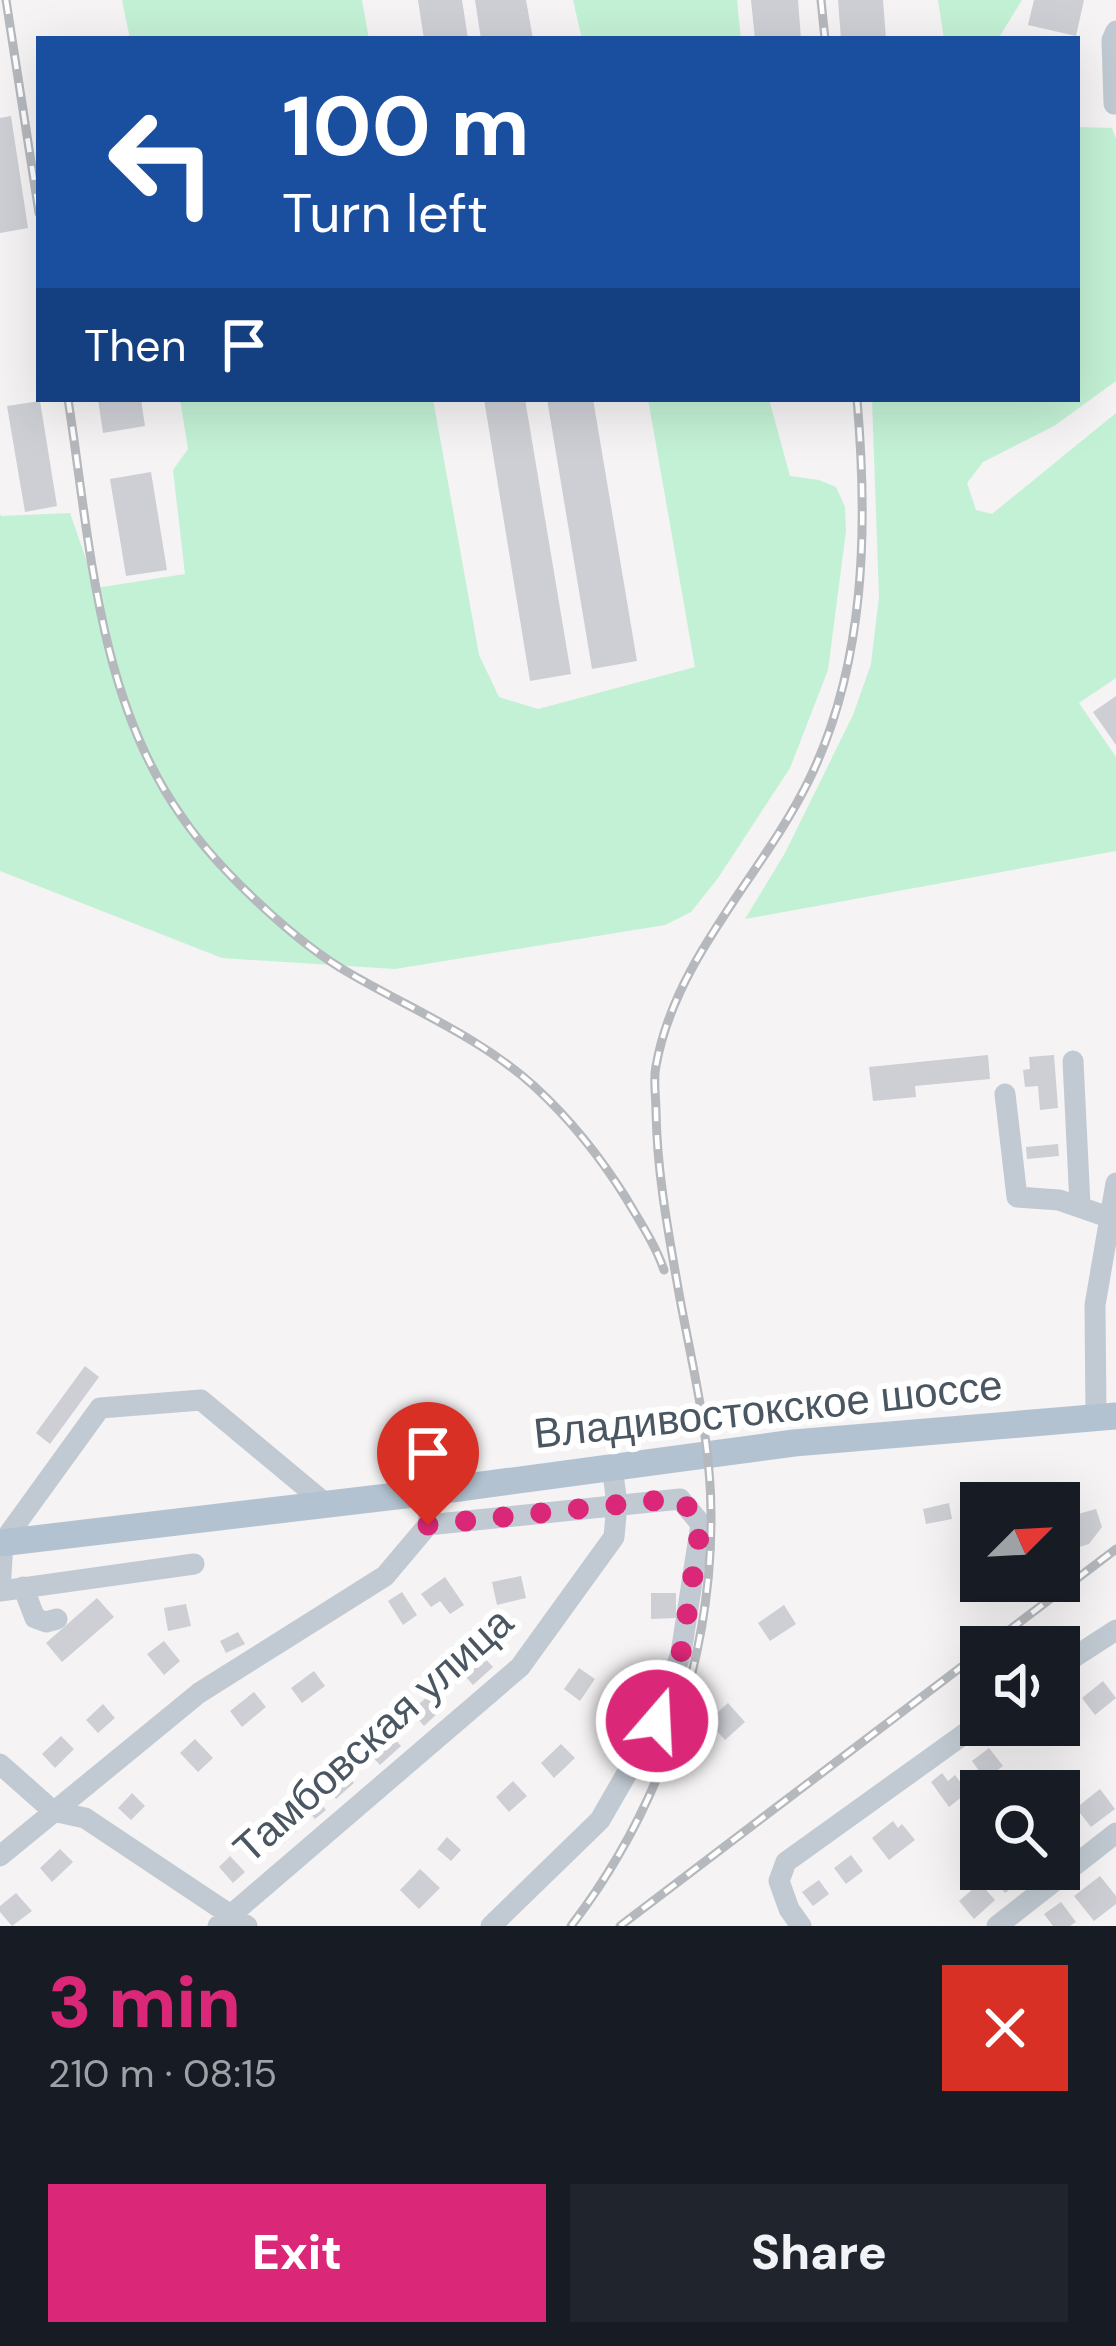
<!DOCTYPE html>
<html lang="en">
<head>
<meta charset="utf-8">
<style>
  body { margin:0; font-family:"DM Sans",sans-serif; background:#20242c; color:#f1f3f6; height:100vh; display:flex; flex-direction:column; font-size:45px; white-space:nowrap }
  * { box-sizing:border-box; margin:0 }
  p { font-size:39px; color:#9ea1a6 }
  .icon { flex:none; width:66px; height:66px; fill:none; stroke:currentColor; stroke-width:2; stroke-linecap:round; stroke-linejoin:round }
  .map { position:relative; height:1926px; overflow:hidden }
  .details { display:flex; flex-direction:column; background:#171b24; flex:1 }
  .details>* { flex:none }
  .top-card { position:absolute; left:36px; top:36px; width:1044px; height:366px; border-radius:0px; box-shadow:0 12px 48px #0002; background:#1a4fa0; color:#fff; overflow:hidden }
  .needle { width:78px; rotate:66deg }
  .buttons { position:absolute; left:960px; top:1482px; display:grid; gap:24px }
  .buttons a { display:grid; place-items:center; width:120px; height:120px; border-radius:0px; background:#171b24; box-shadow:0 12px 48px #0002; font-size:60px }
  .pin { position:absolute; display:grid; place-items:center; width:102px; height:102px; color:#fff; margin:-123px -51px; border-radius:50% 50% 50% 0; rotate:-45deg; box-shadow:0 0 12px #0007 }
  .pin .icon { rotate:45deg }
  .me { position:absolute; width:132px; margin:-66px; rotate:19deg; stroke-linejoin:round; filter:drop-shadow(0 0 9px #0008) }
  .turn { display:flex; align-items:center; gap:42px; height:252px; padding:0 48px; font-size:54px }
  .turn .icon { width:156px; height:156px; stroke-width:2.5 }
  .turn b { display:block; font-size:84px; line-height:102px }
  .then { display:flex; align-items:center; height:114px; padding:0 48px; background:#0003; gap:24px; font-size:45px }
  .round { display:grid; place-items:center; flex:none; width:126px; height:126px; border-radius:0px; background:#20242c }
  .head { display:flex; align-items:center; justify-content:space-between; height:204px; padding:0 48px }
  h1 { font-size:72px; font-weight:800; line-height:90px; color:#db2777 }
  .action { display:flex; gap:24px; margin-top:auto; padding:24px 48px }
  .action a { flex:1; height:138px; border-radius:0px; background:#db2777; color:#fff; font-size:48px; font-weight:800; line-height:138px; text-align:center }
  .action a+a { background:#20242c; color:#f1f3f6 }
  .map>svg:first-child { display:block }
  .green { fill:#c3f1d5 }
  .building { fill:#cdcfd5 }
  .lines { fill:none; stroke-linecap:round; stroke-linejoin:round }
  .minor { stroke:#c1cad2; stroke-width:21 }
  .major { stroke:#b3c2d1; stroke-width:27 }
  .rail-casing { stroke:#b5b8bd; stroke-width:9 }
  .rail { stroke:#fff; stroke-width:4.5; stroke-dasharray:14; stroke-linecap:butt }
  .route { stroke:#db2777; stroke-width:21; stroke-dasharray:0 37.8 }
  .labels { text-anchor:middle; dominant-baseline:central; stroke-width:12; stroke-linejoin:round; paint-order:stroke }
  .street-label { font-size:42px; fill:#4a5661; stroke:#fff }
</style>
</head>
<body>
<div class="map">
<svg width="1116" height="1926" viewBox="0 0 1116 1926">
  <rect width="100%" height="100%" fill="#f5f3f3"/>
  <!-- green -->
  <path class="green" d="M122 0H362L369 39H130Z
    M573 0H737L741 39H582Z
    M938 0H1022L998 39H944Z
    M1077 127 1112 128 1116 139V381L1054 426 983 462 967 483 976 510 992 514 1116 413V678L1079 703 1116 757V851L745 919 785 853 853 715 871 664 879 597 872 399H1077Z
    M180 399H433L479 655 499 697 538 709 695 667 648 399H769L790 476 819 480 836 487 845 507 846 531 828 670 790 768 718 878 691 912 665 925 395 969 222 958 0 871V513L1 516 70 513 96 588 185 574 173 470 188 449Z"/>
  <!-- building -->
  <path class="building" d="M418 0H462L468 39H424Z
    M475 0H526L533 39H481Z
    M751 0H798L801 39H755Z
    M838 0H883L886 39H841Z
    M1034 0H1084L1076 36 1028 25Z
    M11 116 28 228 0 233V118Z
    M98 399H141L145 426 103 433Z
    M484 399H525L571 674 530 681Z
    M547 399H593L637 661 592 669Z
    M40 401 57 506 25 512 7 406Z
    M151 472 167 570 126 576 110 479Z
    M1116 696V745L1093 712Z
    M988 1055 990 1079 915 1086 916 1097 873 1101 869 1067Z
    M1054 1055 1058 1108 1040 1110 1038 1086 1025 1087 1023 1070 1030 1069 1029 1057Z
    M1058 1144 1059 1156 1027 1159 1026 1147Z
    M85 1366 99 1377 50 1444 36 1433Z
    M1064 1489 1071 1516 1096 1509 1102 1527 1089 1544 1060 1553 1059 1503H1053L1050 1493Z
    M949 1503 952 1519 926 1524 923 1509Z
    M521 1576 526 1598 497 1605 492 1582Z
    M445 1577 464 1605 450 1614 440 1601 431 1607 421 1594Z
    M402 1592 417 1615 403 1625 388 1601Z
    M651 1593H676V1618L651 1619Z
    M97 1598 114 1617 62 1662 46 1643Z
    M186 1604 191 1626 168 1631 164 1608Z
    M784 1605 796 1624 770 1641 758 1623Z
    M238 1632 245 1644 226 1653 220 1641Z
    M164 1641 180 1661 164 1675 147 1654Z
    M479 1652 493 1667 473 1685 459 1669Z
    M639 1666 654 1679 639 1697 623 1684Z
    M579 1668 595 1679 580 1701 564 1689Z
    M314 1671 325 1686 302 1703 291 1688Z
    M1103 1681 1116 1698 1095 1715 1082 1698Z
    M254 1692 266 1707 242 1727 230 1711Z
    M427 1697 440 1711 424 1726 411 1711Z
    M728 1703 745 1722 725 1740 708 1721Z
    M103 1704 115 1718 98 1733 86 1720Z
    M389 1733 401 1746 380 1765 368 1752Z
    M61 1736 74 1749 55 1768 42 1754Z
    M195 1739 213 1758 198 1772 180 1753Z
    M561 1744 575 1758 554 1778 541 1763Z
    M989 1748 1003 1766 985 1779 972 1761Z
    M343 1770 354 1783 336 1799 325 1786Z
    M942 1773 948 1781 955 1775 968 1792 949 1807 931 1782Z
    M513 1781 527 1796 509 1812 496 1797Z
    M1100 1789 1115 1809 1091 1827 1076 1808Z
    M312 1792 326 1810 315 1819 300 1801Z
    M132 1793 145 1806 131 1820 118 1808Z
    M289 1819 299 1829 284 1843 275 1832Z
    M893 1821 898 1828 902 1824 915 1840 889 1860 872 1838Z
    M447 1837 461 1850 451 1861 437 1849Z
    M60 1849 73 1862 52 1882 40 1868Z
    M851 1855 863 1871 846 1884 834 1868Z
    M230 1856 245 1872 233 1883 219 1867Z
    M420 1869 440 1888 419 1909 400 1890Z
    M997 1869H1035L1005 1893 990 1875Z
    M1100 1876 1116 1896V1904L1094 1921 1074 1896Z
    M819 1880 829 1894 813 1906 802 1892Z
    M980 1883 995 1900 974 1919 959 1901Z
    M16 1893 32 1911 12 1926 0 1912V1906Z
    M1061 1902 1076 1922 1070 1926H1053L1044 1914Z"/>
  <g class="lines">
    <!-- minor -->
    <path class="minor" d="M1114 104 1112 40 1116 31
      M1073 1061 1080 1205
      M1005 1094 1017 1197 1059 1200 1111 1218
      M1096 1416 1095 1305 1116 1183
      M428 1525 680 1499 701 1524 681 1653 657 1721 600 1820 491 1926
      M23 1587 35 1618 46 1622 57 1619
      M0 1591 3 1542 100 1408 201 1400 326 1504
      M0 1591 194 1564
      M1059 1667 1116 1630
      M0 1764 53 1811 85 1818 247 1926
      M0 1856 199 1693 385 1576 428 1525 429 1512
      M218 1926 520 1667 614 1537 617 1504 612 1466
      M801 1926 789 1909 779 1881 786 1862 981 1722
      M997 1926 1116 1833"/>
    <!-- major -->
    <path class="major" d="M0 1543 430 1492 794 1443 1116 1416"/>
    <defs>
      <path id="rail" d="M6 0 39 213
        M821 0 825 39
        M68 399C90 540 97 697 182 817 216 867 288 935 339 967 403 1006 478 1035 534 1086 569 1118 601 1158 626 1198 640 1222 655 1244 664 1270
        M987 1647 1116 1549
        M571 1926C660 1810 712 1661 711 1514 711 1442 693 1369 680 1299 669 1236 657 1175 656 1111 656 1096 653 1080 656 1066 675 958 762 876 809 780 866 663 868 527 857 399
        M620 1926 981 1652"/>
    </defs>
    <!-- rail casing -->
    <use href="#rail" class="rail-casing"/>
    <!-- rail -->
    <use href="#rail" class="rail"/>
  </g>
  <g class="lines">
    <!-- route -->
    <path class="route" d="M428 1525 680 1498 701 1524 681 1653 657 1721"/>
  </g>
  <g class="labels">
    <!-- street labels -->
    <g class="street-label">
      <text transform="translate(768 1409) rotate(-6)">Владивостокское шоссе</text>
      <text transform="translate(373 1735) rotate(-42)">Тамбовская улица</text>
    </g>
  </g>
</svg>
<div class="buttons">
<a><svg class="needle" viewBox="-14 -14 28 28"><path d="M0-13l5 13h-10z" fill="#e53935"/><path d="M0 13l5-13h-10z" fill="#9ea1a6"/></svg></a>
<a><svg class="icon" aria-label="sound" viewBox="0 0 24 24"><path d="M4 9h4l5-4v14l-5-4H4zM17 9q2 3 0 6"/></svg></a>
<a><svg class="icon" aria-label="search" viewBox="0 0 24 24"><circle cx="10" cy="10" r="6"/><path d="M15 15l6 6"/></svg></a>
</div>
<div class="pin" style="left:428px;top:1525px;background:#d93025"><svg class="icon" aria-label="arrive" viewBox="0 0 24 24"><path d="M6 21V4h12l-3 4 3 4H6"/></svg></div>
<svg class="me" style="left:657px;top:1721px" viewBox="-20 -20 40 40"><circle r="17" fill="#db2777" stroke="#fff" stroke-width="3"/><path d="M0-11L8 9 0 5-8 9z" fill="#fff"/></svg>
<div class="top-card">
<div class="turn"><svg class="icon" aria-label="left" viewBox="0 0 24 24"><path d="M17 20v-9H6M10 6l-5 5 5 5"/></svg><div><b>100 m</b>Turn left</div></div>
<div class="then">Then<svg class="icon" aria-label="arrive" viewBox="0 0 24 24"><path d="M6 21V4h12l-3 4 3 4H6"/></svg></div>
</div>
</div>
<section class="details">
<div class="head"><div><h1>3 min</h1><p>210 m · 08:15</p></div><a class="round" style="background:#d93025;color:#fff"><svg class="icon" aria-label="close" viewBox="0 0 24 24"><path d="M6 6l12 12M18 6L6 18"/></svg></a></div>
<div class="action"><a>Exit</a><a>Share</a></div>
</section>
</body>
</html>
